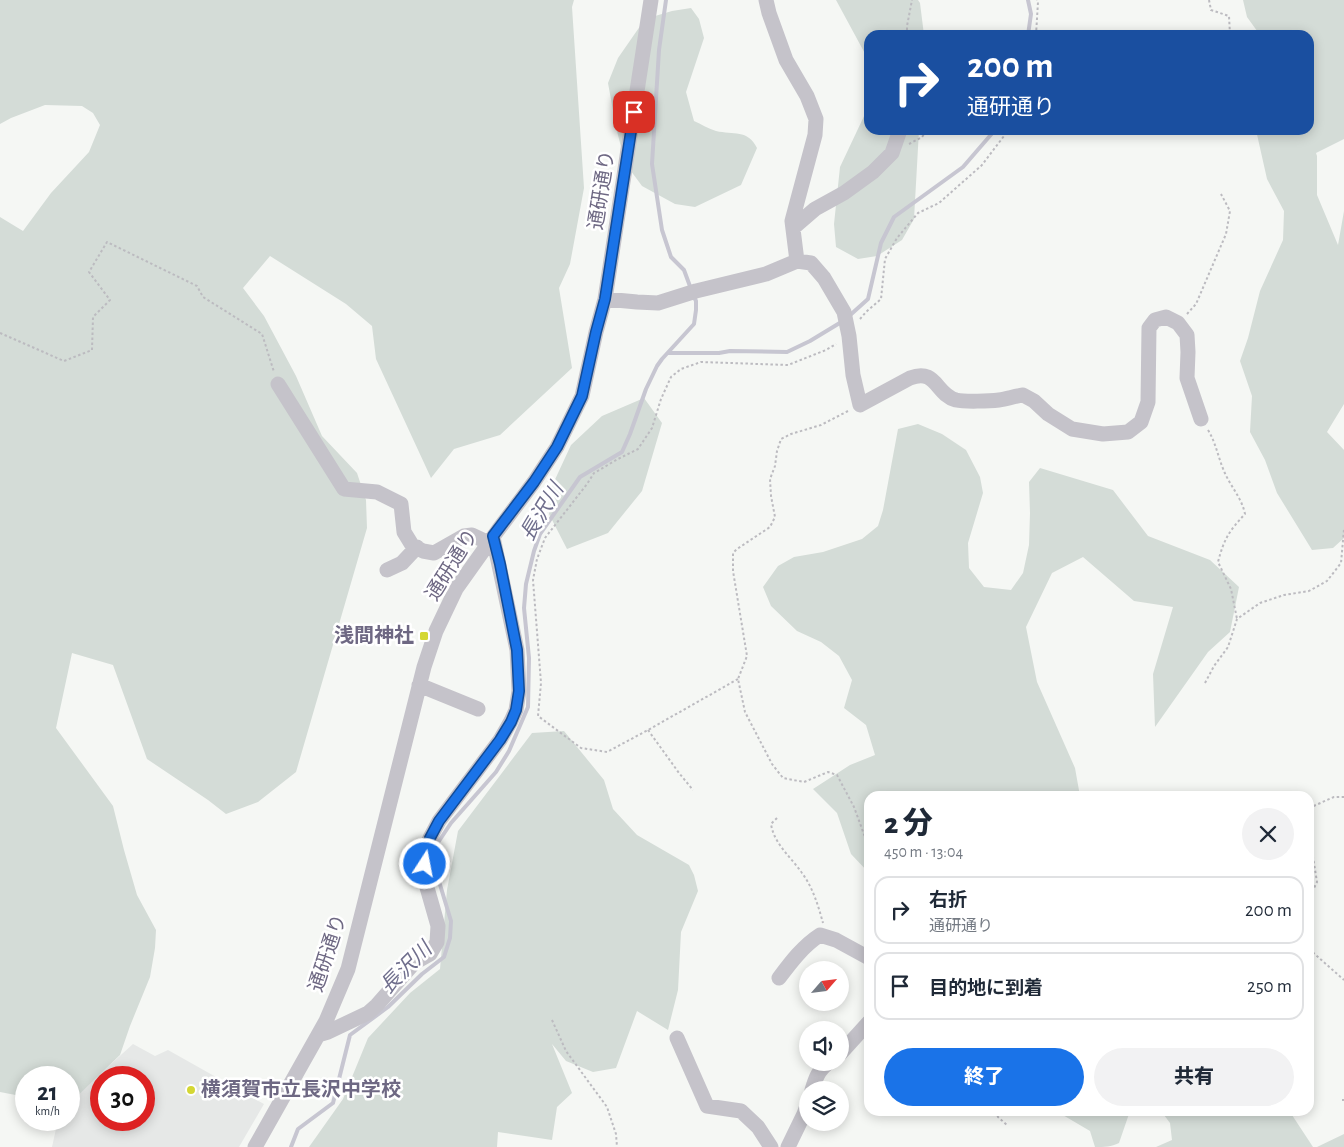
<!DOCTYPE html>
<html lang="ja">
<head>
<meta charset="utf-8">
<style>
  body { margin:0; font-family:"Alegreya Sans","Noto Sans JP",sans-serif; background:#f2f2f3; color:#1f2937; height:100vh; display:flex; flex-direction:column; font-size:19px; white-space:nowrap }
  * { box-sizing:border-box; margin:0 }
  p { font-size:16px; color:#747a83 }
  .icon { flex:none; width:28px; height:28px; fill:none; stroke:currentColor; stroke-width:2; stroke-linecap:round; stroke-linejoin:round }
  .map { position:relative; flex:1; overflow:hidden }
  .drawer { position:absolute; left:864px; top:791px; width:450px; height:325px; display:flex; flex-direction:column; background:#fff; border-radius:15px; box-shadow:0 2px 12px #0003 }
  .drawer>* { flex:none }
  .hud { position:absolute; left:864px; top:30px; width:450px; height:105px; border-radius:15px; box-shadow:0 2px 12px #0003; background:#1a4fa0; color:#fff; overflow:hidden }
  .needle { width:32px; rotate:62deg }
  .fabs { position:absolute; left:799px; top:961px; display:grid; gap:10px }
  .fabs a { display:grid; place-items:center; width:50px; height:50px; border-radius:50%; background:#fff; box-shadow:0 2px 12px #0003; font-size:25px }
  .speed { position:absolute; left:15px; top:1066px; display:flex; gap:10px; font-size:25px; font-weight:700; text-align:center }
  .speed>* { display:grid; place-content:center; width:65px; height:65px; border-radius:50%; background:#fff; box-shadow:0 2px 12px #0003; line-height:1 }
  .speed small { font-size:12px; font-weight:400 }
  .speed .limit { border:8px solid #d22; background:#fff; color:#111 }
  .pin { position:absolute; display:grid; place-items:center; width:42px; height:42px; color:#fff; margin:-21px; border-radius:10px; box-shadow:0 2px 8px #0006 }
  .me { position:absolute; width:55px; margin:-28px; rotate:11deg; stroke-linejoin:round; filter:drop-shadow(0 0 4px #0008) }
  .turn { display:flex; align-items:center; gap:18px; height:105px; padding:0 20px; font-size:22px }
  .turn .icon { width:65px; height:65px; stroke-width:2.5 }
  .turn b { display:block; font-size:35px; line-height:42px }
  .round { display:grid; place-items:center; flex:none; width:52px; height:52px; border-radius:26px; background:#f2f2f3 }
  .head { display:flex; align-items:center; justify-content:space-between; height:85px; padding:0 20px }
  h1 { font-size:30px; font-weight:800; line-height:38px }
  .button { display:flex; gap:10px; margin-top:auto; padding:10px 20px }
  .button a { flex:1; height:58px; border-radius:30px; background:#1a73e8; color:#fff; font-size:20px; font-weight:800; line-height:58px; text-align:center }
  .button a+a { background:#f2f2f3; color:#1f2937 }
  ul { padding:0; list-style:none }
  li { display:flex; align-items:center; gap:15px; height:68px; margin:0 10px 8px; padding:0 10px; border:2px solid #e0e1e3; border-radius:15px }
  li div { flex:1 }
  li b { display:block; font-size:19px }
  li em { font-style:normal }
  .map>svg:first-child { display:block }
  .built { fill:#e6e8e7; fill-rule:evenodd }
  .green { fill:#d4dcd7 }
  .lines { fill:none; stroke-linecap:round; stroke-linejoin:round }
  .stream { stroke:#c7c6d1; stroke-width:4 }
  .path { stroke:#bcbbc0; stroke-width:2; stroke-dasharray:2.5 2.5; stroke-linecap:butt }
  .minor { stroke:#c5c3ca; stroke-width:15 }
  .route-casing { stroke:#114b97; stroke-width:12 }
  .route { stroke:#1a73e8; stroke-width:9 }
  .poi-dot { fill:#d4d734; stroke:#fff; stroke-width:2 }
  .labels { text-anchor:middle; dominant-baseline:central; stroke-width:5; stroke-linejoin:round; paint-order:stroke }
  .street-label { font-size:20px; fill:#6e6883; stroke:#fff }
  .poi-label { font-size:20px; font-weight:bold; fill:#6e6883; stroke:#fff; text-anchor:end }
  .water-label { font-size:21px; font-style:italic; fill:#706f8d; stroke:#fff }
</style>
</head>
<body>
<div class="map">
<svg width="1344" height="1147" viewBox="0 0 1344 1147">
  <rect width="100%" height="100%" fill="#f5f7f4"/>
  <!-- built -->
  <path class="built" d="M133 1044 155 1056 168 1050 264 1104 239 1147H52L58 1120H69V1102ZM101 1078H144V1120H101Z"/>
  <!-- green -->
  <path class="green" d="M0 0H574L572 7 584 188 570 264 559 288 572 368 500 435 454 449 431 478 376 359 372 326 346 304 270 256 243 288 264 316 296 376 322 436 357 473 366 500 367 528 296 772 258 802 226 814 208 800 147 759 113 665 72 653 56 728 113 806 124 850 137 895 156 930 155 948 150 977 130 1026 120 1055 69 1104V1078H26V1097L0 1092V217L23 231 51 193 89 152 100 125 93 113 82 106 45 105 11 118 0 124Z
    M836 0H918L920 3 924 35H869V61Z
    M1243 0H1344V139L1316 153 1317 156V195L1338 245 1344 211V404L1327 432 1344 450V538L1333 548 1312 550 1277 493 1265 460 1250 432 1252 396 1240 361 1248 338 1260 291 1283 240 1284 211 1267 179 1256 130H1309V35H1260L1247 17Z
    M691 8 699 19 704 38 686 92 694 121C701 124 709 129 716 131 733 135 748 129 757 148L741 185 695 207 675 204 642 186 625 163 616 127 608 83 618 58 645 19 672 11Z
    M869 112V130H919L914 219 902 240 877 256 858 259 836 247 834 224 840 167 865 114Z
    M644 398 662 423 642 491 608 533 567 549 549 514 552 486 571 445 602 416Z
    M918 424 942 434 966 450 980 477 983 493 968 543 969 568 984 587 1011 590 1023 573 1029 545 1030 513 1029 482 1040 468 1113 490 1148 536 1210 560 1239 587 1230 632 1208 652 1155 727 1153 674 1173 607 1134 601 1083 557 1052 573 1026 627 1037 682 1075 768 1080 796H869V873L851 854 837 813 813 789 850 765 875 755 866 725 844 708 852 680 839 656 821 642 797 631 771 606 763 587 778 566 794 557 823 552 862 539 878 526 883 510 898 429Z
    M564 731 604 780 613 809 637 835 689 865 694 875 698 891 681 932 678 990 668 1030 637 1011 616 1068 593 1072 566 1061 552 1044 572 1093 557 1107 552 1140 498 1132 497 1147H309L343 1099 368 1038 410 993 440 969 447 890 458 831 532 733Z
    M1056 1111H1130L1119 1143C1111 1147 1105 1147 1095 1147L1090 1131Z
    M1161 1111H1287L1292 1115 1313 1147H1156L1172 1140 1170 1123Z
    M1344 1134V1147H1317Z"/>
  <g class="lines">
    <!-- stream -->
    <path class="stream" d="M666 0 659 50 652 164 662 230 671 257 684 270 691 289
      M1028 0 1031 14 1028 35
      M848 317 868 299 881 243 894 217 963 167 995 130
      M669 353H719L730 351 787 352 810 341 843 321
      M291 1147 298 1129 333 1103 350 1035 388 1007 422 974 444 957 450 938 451 921 438 878 437 861V844L451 823 496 772 509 751 528 707 529 658 524 608 526 584 534 551 540 534 580 477 622 452 630 434 646 389 657 366 662 359 694 324 696 310V301L693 295"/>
    <!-- path -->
    <path class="path" d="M1209 0 1211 10 1229 16 1230 35
      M907 35V26L912 0
      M1036 35 1038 2 1037 0
      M909 144 922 137 927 130
      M1187 314 1196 304 1226 234 1230 211 1221 194
      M860 319 866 312 881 299 885 259 897 238 918 213 939 203 982 165 1004 136 1007 130
      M0 333 64 361 92 350 93 317 110 300 89 272 107 242 197 286 203 297 262 334 274 372
      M848 411 821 425 791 434 781 439 777 451 775 466 770 479 771 496 775 517 770 527 737 549 733 553V571L747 656 738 679 745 712 772 764 783 778 804 782 828 772 837 775 854 807 869 848
      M1208 430C1216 443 1218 457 1224 471 1230 486 1242 498 1245 514 1229 531 1224 539 1218 562L1231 589 1237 619
      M738 679 648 730 607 752 581 748 538 716 541 683 533 580 537 559 545 538 587 484 594 473 618 459 638 449 652 428 661 399 671 377 681 369 701 362 788 365 826 350 836 344
      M1205 683 1214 666 1228 647 1237 619 1260 603 1284 595 1309 591 1327 581 1341 563 1344 529
      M648 730 679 773 693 790
      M1309 808 1334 797H1344
      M777 818 771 824C774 844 791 857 802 873 813 888 818 905 823 923
      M1309 847 1312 851 1317 882 1309 898
      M1309 949 1344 980
      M552 1020 566 1051 607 1107 616 1134 617 1147
      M1342 1100H1344
      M996 1111 998 1117 1008 1126"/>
    <!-- minor -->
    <path class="minor" d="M766 0 769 13 786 60 807 96 816 119 815 135 792 221 797 261 811 263 824 278 844 312 849 336 853 375 860 405 910 378C937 368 935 394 956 400 965 402 990 401 999 400 1007 399 1015 396 1023 395L1034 401 1048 414 1072 429 1103 434 1128 432 1141 422 1148 402 1149 328 1155 320 1166 317 1178 323 1187 335 1188 352 1187 378 1201 419
      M793 228 815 209 844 193 873 172 892 153 900 130
      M605 299 637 302 658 303 696 291 766 274 797 261
      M278 384 344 489 377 492 401 504 404 532 412 545 423 551 434 553 464 536 472 535 489 543
      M387 570 402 563 417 547
      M419 685 478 709
      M779 978C791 962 803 946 820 935L836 940 869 958
      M318 1035 328 1032 368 1013 377 1005 414 963 430 954 437 942 438 926 424 877 426 851 430 838 439 821 500 740 511 721 516 710 519 691 517 650 493 537
      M677 1038 707 1106 741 1111 758 1127 771 1147
      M840 1054 869 1022
      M812 1090C816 1077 818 1071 829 1062
      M255 1147 326 1021 348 969 424 667 436 631 456 589 498 530 534 482 557 447 582 396 596 332 605 299 651 0
      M788 1147 804 1114 808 1103"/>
  </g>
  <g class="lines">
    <defs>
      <path id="route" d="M425 864 426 851 430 838 439 821 500 740 511 722 516 710 519 691 517 650 500 564 493 536 534 482 557 447 582 396 596 332 605 299 634 112"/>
    </defs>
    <!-- route casing -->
    <use href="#route" class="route-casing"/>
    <!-- route -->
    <use href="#route" class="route"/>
  </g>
  <!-- markers -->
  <g class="poi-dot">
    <rect x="419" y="631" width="10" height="10" rx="2.5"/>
    <circle cx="191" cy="1090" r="5"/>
  </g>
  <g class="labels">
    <!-- street labels -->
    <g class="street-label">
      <text transform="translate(602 190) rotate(-81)">通研通り</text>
      <text transform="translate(452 565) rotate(-58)">通研通り</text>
      <text transform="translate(328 953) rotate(-72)">通研通り</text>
    </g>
    <!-- poi labels -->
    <g class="poi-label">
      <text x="414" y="636">浅間神社</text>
      <text x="201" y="1090" text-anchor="start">横須賀市立長沢中学校</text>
    </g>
    <!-- water labels -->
    <g class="water-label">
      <text transform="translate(542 512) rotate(-59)">長沢川</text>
      <text transform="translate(406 968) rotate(-45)">長沢川</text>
    </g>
  </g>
</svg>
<div class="fabs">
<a><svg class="needle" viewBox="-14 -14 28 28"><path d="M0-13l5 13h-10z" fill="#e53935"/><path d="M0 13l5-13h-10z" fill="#747a83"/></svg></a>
<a><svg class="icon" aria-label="sound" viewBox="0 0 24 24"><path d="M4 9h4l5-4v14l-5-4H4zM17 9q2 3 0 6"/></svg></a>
<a><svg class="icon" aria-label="layers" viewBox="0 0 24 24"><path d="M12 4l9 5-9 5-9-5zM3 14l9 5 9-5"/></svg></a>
</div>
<div class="speed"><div>21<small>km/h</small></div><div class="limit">30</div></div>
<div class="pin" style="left:634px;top:112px;background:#d93025"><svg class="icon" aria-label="arrive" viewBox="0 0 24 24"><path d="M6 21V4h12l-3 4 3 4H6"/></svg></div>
<svg class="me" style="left:425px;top:864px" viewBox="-20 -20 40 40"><circle r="17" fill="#1a73e8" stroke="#fff" stroke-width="3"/><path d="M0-11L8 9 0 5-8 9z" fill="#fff"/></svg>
<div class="hud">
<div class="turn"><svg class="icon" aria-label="right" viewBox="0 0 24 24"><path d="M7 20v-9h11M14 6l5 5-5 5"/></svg><div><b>200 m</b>通研通り</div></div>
</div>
<section class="drawer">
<div class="head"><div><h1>2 分</h1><p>450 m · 13:04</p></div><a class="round"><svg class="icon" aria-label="close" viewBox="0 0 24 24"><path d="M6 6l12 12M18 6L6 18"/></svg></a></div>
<ul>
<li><svg class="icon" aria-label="right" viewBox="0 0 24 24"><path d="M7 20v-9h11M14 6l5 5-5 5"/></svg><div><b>右折</b><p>通研通り</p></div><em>200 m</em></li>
<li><svg class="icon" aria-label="arrive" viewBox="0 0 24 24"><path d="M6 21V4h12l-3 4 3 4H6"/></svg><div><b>目的地に到着</b></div><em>250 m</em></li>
</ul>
<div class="button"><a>終了</a><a>共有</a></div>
</section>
</div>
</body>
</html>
